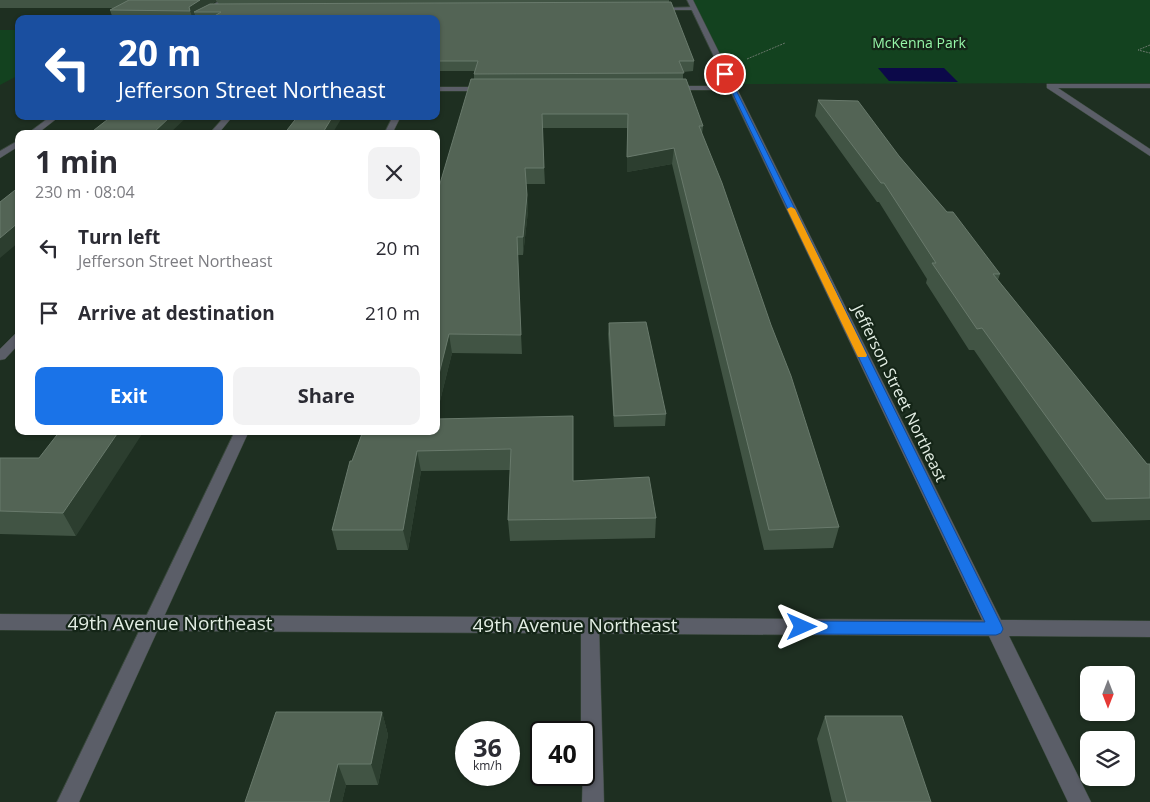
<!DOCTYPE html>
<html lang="en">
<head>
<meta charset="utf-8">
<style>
  body { margin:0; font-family:"Open Sans",sans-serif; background:#f2f2f3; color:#2b2b33; height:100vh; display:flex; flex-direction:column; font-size:19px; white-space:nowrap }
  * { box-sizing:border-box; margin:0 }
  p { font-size:16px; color:#7c7c81 }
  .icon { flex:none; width:28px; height:28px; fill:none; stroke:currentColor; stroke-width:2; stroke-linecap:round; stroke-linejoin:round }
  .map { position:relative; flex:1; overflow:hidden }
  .sheet { position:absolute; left:15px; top:130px; width:425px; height:305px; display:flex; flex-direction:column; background:#fff; border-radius:10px; box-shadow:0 1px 4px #0004 }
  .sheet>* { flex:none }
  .guide { position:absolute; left:15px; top:15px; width:425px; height:105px; border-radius:10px; box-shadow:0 1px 4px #0004; background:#1a4fa0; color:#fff; overflow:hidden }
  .needle { width:32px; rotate:180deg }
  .buttons { position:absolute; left:1080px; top:666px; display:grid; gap:10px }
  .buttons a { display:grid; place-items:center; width:55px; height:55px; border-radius:10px; background:#fff; box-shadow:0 1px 4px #0004; font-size:25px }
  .speed { position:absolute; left:455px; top:721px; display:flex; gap:10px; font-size:25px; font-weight:700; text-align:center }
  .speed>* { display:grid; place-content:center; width:65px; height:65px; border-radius:50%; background:#fff; box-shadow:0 1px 4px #0004; line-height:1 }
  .speed small { font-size:12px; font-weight:400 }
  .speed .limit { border:2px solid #111; border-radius:8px; background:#fff; color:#111 }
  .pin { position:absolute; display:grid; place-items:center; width:42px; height:42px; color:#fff; margin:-21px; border:2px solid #fff; border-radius:50%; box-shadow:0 1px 5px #0007 }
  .me { position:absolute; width:55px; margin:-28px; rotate:90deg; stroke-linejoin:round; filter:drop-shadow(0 0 4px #0008) }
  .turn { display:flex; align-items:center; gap:18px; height:105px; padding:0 20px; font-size:22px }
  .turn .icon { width:65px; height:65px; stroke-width:2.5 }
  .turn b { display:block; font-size:35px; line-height:42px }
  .round { display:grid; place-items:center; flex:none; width:52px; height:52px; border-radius:10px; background:#f2f2f3 }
  .head { display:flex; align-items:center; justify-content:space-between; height:85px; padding:0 20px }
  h1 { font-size:30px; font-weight:700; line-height:38px }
  .button { display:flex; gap:10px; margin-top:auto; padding:10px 20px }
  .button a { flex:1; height:58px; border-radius:10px; background:#1a73e8; color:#fff; font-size:20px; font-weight:700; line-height:58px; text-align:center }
  .button a+a { background:#f2f2f3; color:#2b2b33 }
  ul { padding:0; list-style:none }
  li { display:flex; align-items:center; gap:15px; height:65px; padding:0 20px }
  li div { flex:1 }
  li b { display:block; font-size:19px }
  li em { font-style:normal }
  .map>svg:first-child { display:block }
  .green { fill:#13421f }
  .water { fill:#0c0949 }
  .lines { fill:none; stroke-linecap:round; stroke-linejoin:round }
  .service-casing { stroke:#3a4a3c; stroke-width:1 }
  .minor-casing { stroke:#3a4a3c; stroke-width:1 }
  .tertiary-casing { stroke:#3a4a3c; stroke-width:1 }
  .path { stroke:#69776b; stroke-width:1; stroke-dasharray:2 1; stroke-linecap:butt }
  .service { fill:#5b5e68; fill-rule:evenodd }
  .minor { fill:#5b5e68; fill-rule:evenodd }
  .tertiary { fill:#5b5e68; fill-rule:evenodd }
  .wall { fill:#415444; fill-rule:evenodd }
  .shaded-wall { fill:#2c3e2f }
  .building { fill:#536455; stroke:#697a6c }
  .route { fill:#1a73e8; stroke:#114b97 }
  .slow { fill:#f59e0b }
  .labels { text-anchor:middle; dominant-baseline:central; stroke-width:4.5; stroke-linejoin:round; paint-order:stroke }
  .far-park-label { font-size:14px; fill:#96f6a8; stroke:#142517 }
  .street-label { font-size:16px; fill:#e3eee4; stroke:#142517 }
  .near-street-label { font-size:19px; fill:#e3eee4; stroke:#142517 }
</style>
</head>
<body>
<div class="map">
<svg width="1150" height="802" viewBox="0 0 1150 802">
  <rect width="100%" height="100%" fill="#1e2f21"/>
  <!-- green -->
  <path class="green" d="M688 0H1150V83L730 84Z
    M0 30H19V75L0 85Z"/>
  <!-- water -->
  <path class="water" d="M878 68H944L958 82 889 81Z"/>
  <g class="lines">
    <defs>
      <path id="service" d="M225 116H233L218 134H209Z
        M19 333V344L5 359 0 360V349L15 334Z
        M590 618 597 620 599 626 604 802H582L584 732H581V626L583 620Z"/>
      <path id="minor" d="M220 0H226L200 19H193Z
        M694 7 696 10H652L655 8Z
        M1047 84H1150V88H1058L1150 149V156L1047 88Z
        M673 86H732L736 88 732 90H670Z
        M436 87H486L490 89 486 91H436Z
        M51 116H60L37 134H27Z
        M393 116H401L392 134H384Z
        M19 140V146L0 158V151Z
        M235 431H249L79 802H57Z"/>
      <path id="tertiary" d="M687 0H693L1001 620 1150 621V637L1009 636 1091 802H1068L989 636 0 630V614L982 620Z"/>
    </defs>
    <!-- service casing -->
    <use href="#service" class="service-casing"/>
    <!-- minor casing -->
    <use href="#minor" class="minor-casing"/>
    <!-- tertiary casing -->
    <use href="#tertiary" class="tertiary-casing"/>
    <!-- path -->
    <path class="path" d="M1150 45 1138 50 1150 53
      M747 59 785 43"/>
    <!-- service -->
    <use href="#service" class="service"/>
    <!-- minor -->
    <use href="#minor" class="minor"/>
    <!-- tertiary -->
    <use href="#tertiary" class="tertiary"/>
  </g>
  <!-- wall -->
  <path class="wall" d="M0 0H669V2L694 61 693 71 683 72V79L703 126 702 134 839 527 833 548 764 550 672 164 627 172V128H542L545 184H526L528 211 523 255H517L522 354 452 353 436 417V197L474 79V71H436V19H196L195 15 192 17V19H113L110 10 113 8H0ZM216 1 219 4H212Z
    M818 100 899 156 1000 274 998 280 1147 464H1150V520L1092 522 974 350H969L926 283 927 279 879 202H877L815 116Z
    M609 323 666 414 665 426 614 427 608 334Z
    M573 416V481L656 518 655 538 510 541 508 520 510 470 421 471 408 550H337L332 530 352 461Z
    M0 458H39L76 536 0 534Z
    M382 712 388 735 378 785H346L342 802H245Z
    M825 716 931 802H832L817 739Z"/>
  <!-- shaded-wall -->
  <path class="shaded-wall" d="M200 0H216V1L200 12H194L195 15 192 17 189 7Z
    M171 116H188L169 134H152Z
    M333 116H343L332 134H322Z
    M674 148 672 164 627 172V157Z
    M527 195 528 211 523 255V237Z
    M19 222V242L0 258V238Z
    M449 334 452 353 436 417V386Z
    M119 431H144L76 536 63 513Z
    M417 451 421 471 408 550 403 530Z
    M382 712 388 735 378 785 371 764Z
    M338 764 346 785 342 802H329Z"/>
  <!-- building -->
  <path class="building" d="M129 0H200L189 7 190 11 110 10Z
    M671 2 694 61H679L684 73 474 74 478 61H436V19H219L221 17H213L221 12H194L210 4Z
    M471 79H686L703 126H699L722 183 771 325 791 376 839 527 769 530 674 148 627 157 628 114H542L544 168H525L527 195 523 237H517L521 335 449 334 436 386V197Z
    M818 100 858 101 899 156 947 212H953L1000 274H993L1147 464H1150V498L1106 499 982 328 977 329 932 263H936L884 183H881Z
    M112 116H171L152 134H89Z
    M298 116H333L322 134H284Z
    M19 187V222L0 238V202Z
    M646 322 666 414 614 416 609 323Z
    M573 416V481L649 477 656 518 508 520 511 449 417 451 403 530H332L350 461H352L363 431H436V419Z
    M60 431H119L63 513 0 511V458H39Z
    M276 712H382L371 764H338L329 802H245Z
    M825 716H902L931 802H847Z"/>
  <!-- route -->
  <path class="route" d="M723 73 728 74 1001 624 1003 629 1001 633 996 635 802 634 797 632 795 627 797 623 802 621 985 622Z"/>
  <!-- slow -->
  <path class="slow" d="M791 207 795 209 867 355 866 357H858L857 355 787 209Z"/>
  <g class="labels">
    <!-- far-park labels -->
    <g class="far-park-label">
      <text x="919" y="42">McKenna Park</text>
    </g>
    <!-- street labels -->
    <g class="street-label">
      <text transform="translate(900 393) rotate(64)">Jefferson Street Northeast</text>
    </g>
    <!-- near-street labels -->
    <g class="near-street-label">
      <text x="170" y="623">49th Avenue Northeast</text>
      <text x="575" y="625">49th Avenue Northeast</text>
    </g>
  </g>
</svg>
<div class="buttons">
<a><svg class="needle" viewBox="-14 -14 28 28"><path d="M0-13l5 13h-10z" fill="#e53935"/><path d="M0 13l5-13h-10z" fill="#7c7c81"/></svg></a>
<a><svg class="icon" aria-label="layers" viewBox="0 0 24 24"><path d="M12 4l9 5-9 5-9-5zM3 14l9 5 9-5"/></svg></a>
</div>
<div class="speed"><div>36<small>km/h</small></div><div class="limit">40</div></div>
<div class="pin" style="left:725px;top:74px;background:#d93025"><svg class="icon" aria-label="arrive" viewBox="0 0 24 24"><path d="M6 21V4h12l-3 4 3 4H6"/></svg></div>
<svg class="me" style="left:802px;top:627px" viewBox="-20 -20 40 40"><path d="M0-17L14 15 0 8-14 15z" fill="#1a73e8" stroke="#fff" stroke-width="4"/></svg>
<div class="guide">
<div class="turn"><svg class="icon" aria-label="left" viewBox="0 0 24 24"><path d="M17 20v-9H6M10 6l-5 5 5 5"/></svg><div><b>20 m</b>Jefferson Street Northeast</div></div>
</div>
<section class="sheet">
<div class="head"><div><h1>1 min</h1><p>230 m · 08:04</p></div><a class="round"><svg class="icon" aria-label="close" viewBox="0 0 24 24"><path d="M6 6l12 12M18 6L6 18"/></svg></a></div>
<ul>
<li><svg class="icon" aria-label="left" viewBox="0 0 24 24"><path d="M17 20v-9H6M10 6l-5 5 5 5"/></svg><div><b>Turn left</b><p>Jefferson Street Northeast</p></div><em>20 m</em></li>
<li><svg class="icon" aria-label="arrive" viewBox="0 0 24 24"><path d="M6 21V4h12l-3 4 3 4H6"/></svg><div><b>Arrive at destination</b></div><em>210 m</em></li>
</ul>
<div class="button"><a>Exit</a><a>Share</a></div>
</section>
</div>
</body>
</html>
